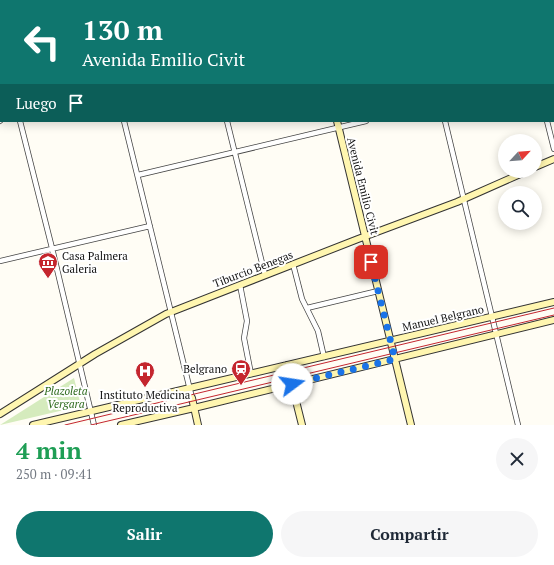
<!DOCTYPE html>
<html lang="es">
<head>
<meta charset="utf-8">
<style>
  body { margin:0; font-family:"PT Serif",serif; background:#f6f6f7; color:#1f2937; height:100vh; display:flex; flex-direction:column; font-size:15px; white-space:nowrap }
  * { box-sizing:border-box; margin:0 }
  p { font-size:13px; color:#747a83 }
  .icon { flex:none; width:22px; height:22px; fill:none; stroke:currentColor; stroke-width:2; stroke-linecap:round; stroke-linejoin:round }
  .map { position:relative; height:425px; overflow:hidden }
  .drawer { display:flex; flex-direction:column; background:#fff; flex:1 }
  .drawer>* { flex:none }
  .banner { position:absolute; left:0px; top:0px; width:554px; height:122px; box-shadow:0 2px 10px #0003; background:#0f766e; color:#fff; overflow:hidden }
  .needle { width:26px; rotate:64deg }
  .controls { position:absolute; left:498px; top:134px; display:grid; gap:8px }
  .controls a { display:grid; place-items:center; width:44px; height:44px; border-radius:50%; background:#fff; box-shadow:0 2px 10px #0003; font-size:20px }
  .pin { position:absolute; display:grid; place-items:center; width:34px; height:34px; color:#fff; margin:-17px; border-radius:8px; box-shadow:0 2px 6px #0006 }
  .me { position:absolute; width:44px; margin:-22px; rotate:76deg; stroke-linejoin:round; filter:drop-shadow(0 0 3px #0008) }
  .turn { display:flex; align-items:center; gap:14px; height:84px; padding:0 16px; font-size:18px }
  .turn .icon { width:52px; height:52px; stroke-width:2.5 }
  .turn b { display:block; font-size:28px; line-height:34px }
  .then { display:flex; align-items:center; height:38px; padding:0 16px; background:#0003; gap:8px; font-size:15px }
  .round { display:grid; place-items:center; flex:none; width:42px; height:42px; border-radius:21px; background:#f6f6f7 }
  .overview { display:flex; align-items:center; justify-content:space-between; height:68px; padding:0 16px }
  h1 { font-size:24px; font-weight:700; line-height:30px; color:#1e9e55 }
  .cta { display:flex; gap:8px; margin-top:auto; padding:8px 16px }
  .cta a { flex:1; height:46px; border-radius:24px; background:#0f766e; color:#fff; font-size:16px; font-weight:700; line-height:46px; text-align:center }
  .cta a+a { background:#f6f6f7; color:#1f2937 }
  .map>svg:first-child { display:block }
  .green { fill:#d5ebbd }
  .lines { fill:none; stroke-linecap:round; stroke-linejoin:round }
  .street-casing { stroke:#444; stroke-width:6 }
  .secondary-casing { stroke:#333; stroke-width:8 }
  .street { stroke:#fff; stroke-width:4.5 }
  .secondary { stroke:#fff6b0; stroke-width:6 }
  .tram { stroke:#c4262e; stroke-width:1 }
  .route { stroke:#1a73e8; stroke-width:7; stroke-dasharray:0 12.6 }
  .labels { text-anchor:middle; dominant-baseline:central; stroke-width:4; stroke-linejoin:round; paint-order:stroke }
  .street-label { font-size:11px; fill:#111; stroke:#fff }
  .poi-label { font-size:11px; fill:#111; stroke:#fff; text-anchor:start }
  .park-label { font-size:11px; font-style:italic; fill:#2f6b1f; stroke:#fff }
</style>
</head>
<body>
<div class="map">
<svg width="554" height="425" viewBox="0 0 554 425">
  <rect width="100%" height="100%" fill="#fffdf5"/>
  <!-- green -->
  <path class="green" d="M74 378 81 406 0 425Z"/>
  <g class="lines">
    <defs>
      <path id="street" d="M95 0V1
        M198 0V1
        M415 0 416 1
        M518 0V1
        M433 1 437 0
        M0 38 1 42
        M0 121 1 120
        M20 121 52 248 94 425
        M124 121 192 398
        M227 121 265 275
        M445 121 518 425
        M547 121 554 149
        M138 175 366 121
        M0 261 150 226
        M293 264 302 299 318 331 324 357
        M240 285 247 321 244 338 251 374
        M307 308 378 291"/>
      <path id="secondary" d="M308 0V1
        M337 121 411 425
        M535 167 554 159
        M287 365 302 425
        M192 398 198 425
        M0 414 95 354 166 314 358 239 457 202 527 171
        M33 425 554 302
        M121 425 194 408 554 320"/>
    </defs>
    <!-- street casing -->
    <use href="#street" class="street-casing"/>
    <!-- secondary casing -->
    <use href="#secondary" class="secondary-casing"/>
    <!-- street -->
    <use href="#street" class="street"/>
    <!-- secondary -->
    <use href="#secondary" class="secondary"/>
    <!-- tram -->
    <path class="tram" d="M65 425 554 308
      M91 425 193 401 554 315"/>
  </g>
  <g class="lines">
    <!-- route -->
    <path class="route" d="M292 384 395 359 371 262"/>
  </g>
  <!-- icons -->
  <defs>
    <symbol id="museum-pin" viewBox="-11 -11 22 30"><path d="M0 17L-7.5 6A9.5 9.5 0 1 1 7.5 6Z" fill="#c4262e" stroke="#fff"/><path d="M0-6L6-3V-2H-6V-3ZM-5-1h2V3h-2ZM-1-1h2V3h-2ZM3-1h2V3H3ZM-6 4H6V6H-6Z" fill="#fff"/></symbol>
    <symbol id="station-pin" viewBox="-11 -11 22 30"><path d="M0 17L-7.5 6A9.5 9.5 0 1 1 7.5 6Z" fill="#c4262e" stroke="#fff"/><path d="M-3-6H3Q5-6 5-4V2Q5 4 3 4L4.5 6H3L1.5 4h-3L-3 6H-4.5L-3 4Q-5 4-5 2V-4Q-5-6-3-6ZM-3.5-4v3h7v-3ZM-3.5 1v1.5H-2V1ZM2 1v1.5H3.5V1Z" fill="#fff"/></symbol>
    <symbol id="hospital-pin" viewBox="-11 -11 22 30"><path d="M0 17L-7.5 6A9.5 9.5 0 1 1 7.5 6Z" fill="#c4262e" stroke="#fff"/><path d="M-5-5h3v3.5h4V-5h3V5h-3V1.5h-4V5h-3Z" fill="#fff"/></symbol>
  </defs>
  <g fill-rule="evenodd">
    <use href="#museum-pin" x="37" y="251" width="22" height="30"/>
    <use href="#station-pin" x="230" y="358" width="22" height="30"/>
    <use href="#hospital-pin" x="134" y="360" width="22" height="30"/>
  </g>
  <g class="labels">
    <!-- street labels -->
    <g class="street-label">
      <text transform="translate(363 186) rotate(76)">Avenida Emilio Civit</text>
      <text transform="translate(253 269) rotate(-21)">Tiburcio Benegas</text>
      <text transform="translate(443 318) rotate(-13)">Manuel Belgrano</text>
    </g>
    <!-- poi labels -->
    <g class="poi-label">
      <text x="62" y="256">Casa Palmera<tspan x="62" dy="13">Galeria</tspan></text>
      <text x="227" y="369" text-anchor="end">Belgrano</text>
      <text x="145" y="395" text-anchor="middle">Instituto Medicina<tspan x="145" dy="13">Reproductiva</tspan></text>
    </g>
    <!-- park labels -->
    <g class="park-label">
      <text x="66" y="391">Plazoleta<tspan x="66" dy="13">Vergara</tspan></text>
    </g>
  </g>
</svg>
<div class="controls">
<a><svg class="needle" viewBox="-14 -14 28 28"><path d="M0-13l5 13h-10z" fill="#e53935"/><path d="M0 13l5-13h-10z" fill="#747a83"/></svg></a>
<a><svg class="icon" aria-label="search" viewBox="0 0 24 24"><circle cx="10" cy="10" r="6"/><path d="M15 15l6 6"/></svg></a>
</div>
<div class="pin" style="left:371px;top:262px;background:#d93025"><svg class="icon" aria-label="arrive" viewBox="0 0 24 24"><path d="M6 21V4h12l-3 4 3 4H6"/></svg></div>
<svg class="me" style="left:292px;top:384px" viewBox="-20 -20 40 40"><circle r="19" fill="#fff"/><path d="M0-13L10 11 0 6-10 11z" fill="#1a73e8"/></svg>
<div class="banner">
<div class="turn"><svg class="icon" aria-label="left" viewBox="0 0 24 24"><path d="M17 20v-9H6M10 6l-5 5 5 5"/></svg><div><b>130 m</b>Avenida Emilio Civit</div></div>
<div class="then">Luego<svg class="icon" aria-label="arrive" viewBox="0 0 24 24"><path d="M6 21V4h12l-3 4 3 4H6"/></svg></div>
</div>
</div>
<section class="drawer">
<div class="overview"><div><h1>4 min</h1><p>250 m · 09:41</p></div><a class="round"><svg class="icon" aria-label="close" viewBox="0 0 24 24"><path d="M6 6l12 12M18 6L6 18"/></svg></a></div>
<div class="cta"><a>Salir</a><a>Compartir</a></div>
</section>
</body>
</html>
